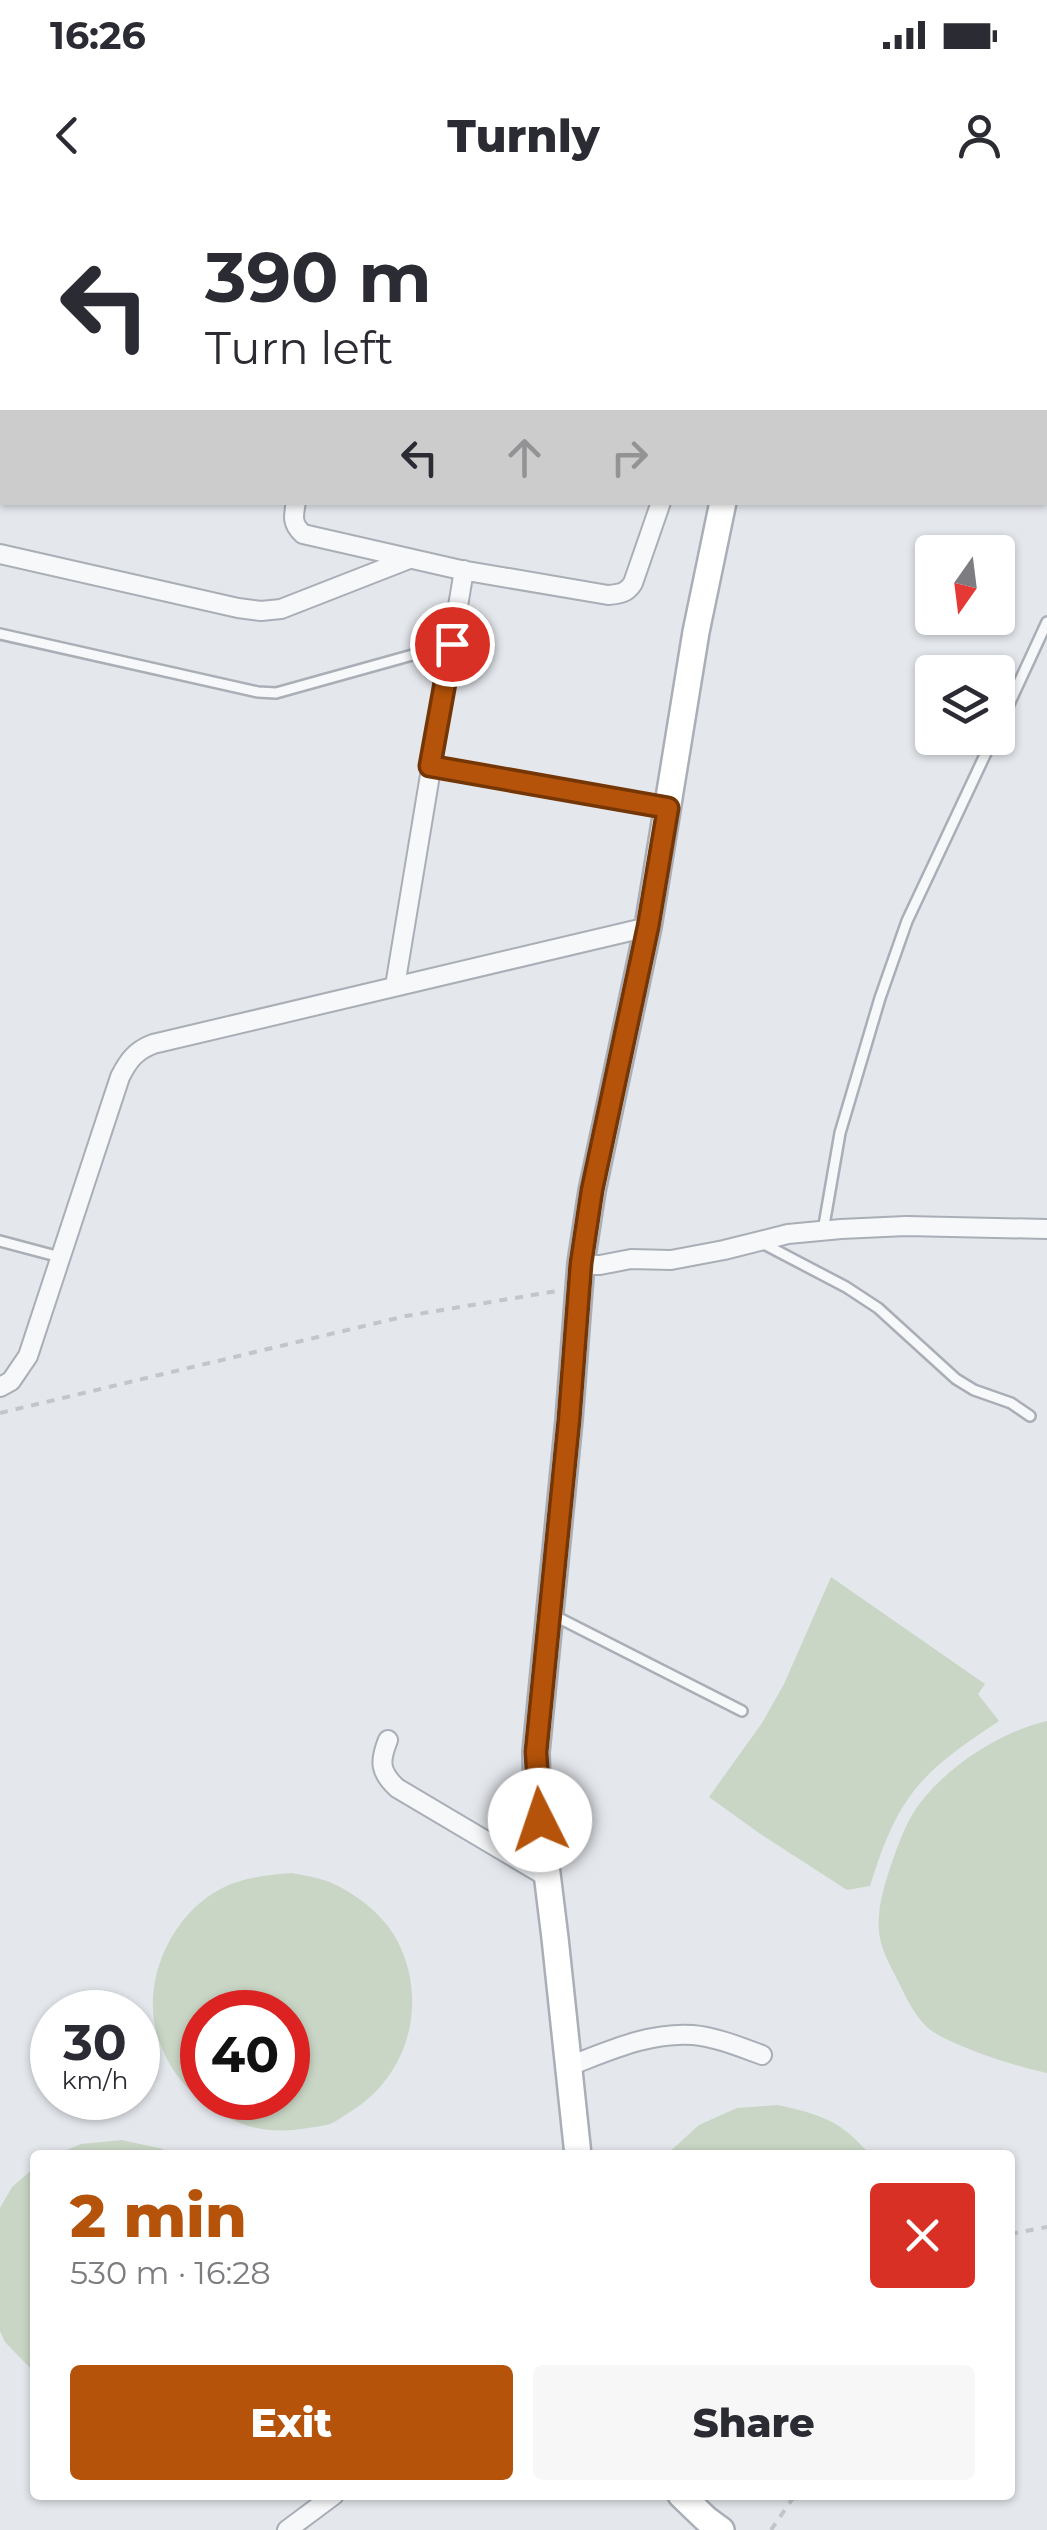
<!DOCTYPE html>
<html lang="en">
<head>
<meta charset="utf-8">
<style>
  body { margin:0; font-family:Montserrat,sans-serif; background:#f7f7f7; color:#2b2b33; height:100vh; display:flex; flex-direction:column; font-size:38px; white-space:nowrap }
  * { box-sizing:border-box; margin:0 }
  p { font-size:32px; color:#7c7c81 }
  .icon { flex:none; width:55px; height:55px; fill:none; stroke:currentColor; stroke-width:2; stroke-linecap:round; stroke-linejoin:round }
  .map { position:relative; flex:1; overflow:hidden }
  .details { position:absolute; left:30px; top:1950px; width:985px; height:350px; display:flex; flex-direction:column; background:#fff; border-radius:10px; box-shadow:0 2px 8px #0004 }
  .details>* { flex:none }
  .banner { position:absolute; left:0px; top:0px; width:1048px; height:305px; box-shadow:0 2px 8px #0004; background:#fff; color:#2b2b33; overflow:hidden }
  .needle { width:65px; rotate:194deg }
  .buttons { position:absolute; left:915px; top:335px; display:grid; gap:20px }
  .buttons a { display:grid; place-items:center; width:100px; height:100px; border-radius:10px; background:#fff; box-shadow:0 2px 8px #0004; font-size:50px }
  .speed { position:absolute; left:30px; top:1790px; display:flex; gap:20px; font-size:50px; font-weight:700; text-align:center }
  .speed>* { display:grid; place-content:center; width:130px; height:130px; border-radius:50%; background:#fff; box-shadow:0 2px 8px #0004; line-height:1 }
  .speed small { font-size:25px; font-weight:400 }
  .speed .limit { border:15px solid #d22; background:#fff; color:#111 }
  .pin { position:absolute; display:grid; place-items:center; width:85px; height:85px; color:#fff; margin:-42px; border:5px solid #fff; border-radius:50%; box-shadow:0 2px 10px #0007 }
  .me { position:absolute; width:110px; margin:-55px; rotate:356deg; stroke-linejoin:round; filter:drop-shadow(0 0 8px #0008) }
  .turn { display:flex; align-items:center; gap:35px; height:210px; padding:0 40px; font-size:45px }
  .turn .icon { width:130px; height:130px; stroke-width:2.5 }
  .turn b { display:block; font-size:70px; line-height:85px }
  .lanes { display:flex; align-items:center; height:95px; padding:0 40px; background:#0003; justify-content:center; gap:50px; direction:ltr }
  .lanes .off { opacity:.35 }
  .round { display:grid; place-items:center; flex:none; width:105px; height:105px; border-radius:10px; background:#f7f7f7 }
  .overview { display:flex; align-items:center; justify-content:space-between; height:170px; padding:0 40px }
  h1 { font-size:60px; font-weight:800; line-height:75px; color:#b45309 }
  .button { display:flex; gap:20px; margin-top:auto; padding:20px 40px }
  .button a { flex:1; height:115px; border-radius:10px; background:#b45309; color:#fff; font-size:40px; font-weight:800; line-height:115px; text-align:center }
  .button a+a { background:#f7f7f7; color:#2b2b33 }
  .status { display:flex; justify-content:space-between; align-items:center; height:70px; padding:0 50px; background:#fff; direction:ltr }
  .status svg { height:28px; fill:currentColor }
  header { display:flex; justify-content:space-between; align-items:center; height:130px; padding:0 40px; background:#fff; font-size:45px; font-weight:800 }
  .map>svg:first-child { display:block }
  .green { fill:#c9d6c5; fill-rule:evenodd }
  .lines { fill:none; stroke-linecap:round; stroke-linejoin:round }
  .lane-casing { stroke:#a9aeb7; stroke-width:14 }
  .street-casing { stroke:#a9aeb7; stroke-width:22 }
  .secondary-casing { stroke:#a9aeb7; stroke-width:30 }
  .path { stroke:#c2c5cb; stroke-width:4; stroke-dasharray:8 8; stroke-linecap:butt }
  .lane { stroke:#f7f8fa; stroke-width:9 }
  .street { stroke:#f7f8fa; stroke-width:18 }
  .secondary { stroke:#fff; stroke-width:25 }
  .route-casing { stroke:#753606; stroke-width:25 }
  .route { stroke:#b45309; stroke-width:18 }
</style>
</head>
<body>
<div class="status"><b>16:26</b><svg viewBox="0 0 49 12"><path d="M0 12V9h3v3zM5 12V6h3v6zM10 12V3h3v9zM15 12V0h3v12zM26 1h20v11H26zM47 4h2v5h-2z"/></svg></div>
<header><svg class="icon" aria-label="back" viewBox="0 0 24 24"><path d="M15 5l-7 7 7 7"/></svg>Turnly<svg class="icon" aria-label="person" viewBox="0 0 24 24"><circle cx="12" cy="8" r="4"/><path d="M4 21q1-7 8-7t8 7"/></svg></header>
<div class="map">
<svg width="1047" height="2330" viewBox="0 0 1047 2330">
  <rect width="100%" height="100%" fill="#e4e7ec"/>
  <!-- green -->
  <path class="green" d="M831 1377 985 1484 978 1494 999 1521C968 1542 935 1563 913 1592 892 1619 880 1654 870 1686L847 1690 759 1633 709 1597 762 1523 784 1484Z
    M1047 1521V1873C1020 1868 945 1844 927 1827 914 1815 906 1797 898 1781 890 1765 881 1750 879 1732 877 1709 884 1686 891 1665 897 1648 903 1631 912 1615 938 1572 998 1532 1047 1521Z
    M292 1673C306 1676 323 1678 336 1685 360 1697 384 1716 397 1740 429 1802 409 1876 350 1912 343 1916 337 1921 330 1924 323 1926 315 1927 308 1928 280 1933 252 1931 227 1917 194 1900 171 1875 159 1840 140 1788 167 1723 212 1694 236 1678 264 1675 292 1673ZM288 1812V1898H202V1812Z
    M778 1905C821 1915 841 1920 870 1955H666L699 1925 737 1908Z
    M122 1940 163 1949 172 1955H55L81 1944Z
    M35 1967V2173L5 2142 0 2131V2008L12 1987Z"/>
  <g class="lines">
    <defs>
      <path id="lane" d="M655 0 656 2
        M0 434 258 492 276 493 452 444
        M998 528 1047 422
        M823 1031 840 933 880 798 907 721 993 538
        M0 1041 60 1057
        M762 1043 846 1087 878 1108 956 1179 974 1190 1011 1203 1030 1216
        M551 1414 742 1511"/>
      <path id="street" d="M296 302C293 317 292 324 303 334L461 370 608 395C620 394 627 393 633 383L661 302
        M0 354 238 408 261 411 281 409 409 359
        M430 566 668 609
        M395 786 464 370
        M581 1065H600L631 1059 671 1060 724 1050 788 1034 841 1029 906 1026 1047 1029
        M0 1187 11 1181 28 1156 120 877C128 861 135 851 153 844L648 727
        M388 1540C379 1562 380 1572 397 1588L547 1677
        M569 1866C609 1851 649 1832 693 1835 716 1837 740 1847 762 1855
        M287 2330 334 2295"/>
      <path id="secondary" d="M823 2V0
        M578 1955 555 1738 537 1592 536 1552 569 1220 581 1063 592 991 648 727 696 432 723 302
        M681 2295 706 2319 721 2330"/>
    </defs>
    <!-- lane casing -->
    <use href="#lane" class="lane-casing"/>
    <!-- street casing -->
    <use href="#street" class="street-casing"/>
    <!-- secondary casing -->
    <use href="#secondary" class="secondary-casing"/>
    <!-- path -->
    <path class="path" d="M0 1213 406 1116 557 1091
      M1010 2034 1047 2027
      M771 2330 795 2295"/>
    <!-- lane -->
    <use href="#lane" class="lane"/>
    <!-- street -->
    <use href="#street" class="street"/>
    <!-- secondary -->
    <use href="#secondary" class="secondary"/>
  </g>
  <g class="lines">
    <defs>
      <path id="route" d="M452 444 430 566 668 608 648 727 592 990 581 1063 569 1220 536 1552 540 1620"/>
    </defs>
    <!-- route casing -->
    <use href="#route" class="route-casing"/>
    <!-- route -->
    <use href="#route" class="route"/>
  </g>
</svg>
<div class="buttons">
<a><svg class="needle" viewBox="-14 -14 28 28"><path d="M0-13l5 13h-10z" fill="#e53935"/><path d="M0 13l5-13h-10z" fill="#7c7c81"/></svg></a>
<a><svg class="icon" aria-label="layers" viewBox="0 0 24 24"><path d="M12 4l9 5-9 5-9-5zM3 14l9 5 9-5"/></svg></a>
</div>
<div class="speed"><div>30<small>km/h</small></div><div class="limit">40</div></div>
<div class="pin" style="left:452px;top:444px;background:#d93025"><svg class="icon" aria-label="arrive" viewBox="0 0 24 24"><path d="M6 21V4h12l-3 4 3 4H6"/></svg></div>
<svg class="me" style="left:540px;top:1620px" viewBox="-20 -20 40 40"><circle r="19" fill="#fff"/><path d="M0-13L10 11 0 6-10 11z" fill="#b45309"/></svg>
<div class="banner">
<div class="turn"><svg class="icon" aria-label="left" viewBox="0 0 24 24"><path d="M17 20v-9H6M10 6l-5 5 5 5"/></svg><div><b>390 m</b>Turn left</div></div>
<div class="lanes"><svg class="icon" aria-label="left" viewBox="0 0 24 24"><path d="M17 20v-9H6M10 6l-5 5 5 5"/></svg><svg class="icon off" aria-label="ahead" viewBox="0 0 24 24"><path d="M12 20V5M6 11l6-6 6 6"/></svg><svg class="icon off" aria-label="right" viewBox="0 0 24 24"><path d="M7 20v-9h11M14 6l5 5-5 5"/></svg></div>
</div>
<section class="details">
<div class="overview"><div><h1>2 min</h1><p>530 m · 16:28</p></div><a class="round" style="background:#d93025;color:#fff"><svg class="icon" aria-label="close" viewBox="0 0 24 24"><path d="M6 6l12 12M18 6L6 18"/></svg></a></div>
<div class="button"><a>Exit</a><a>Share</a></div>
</section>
</div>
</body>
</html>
